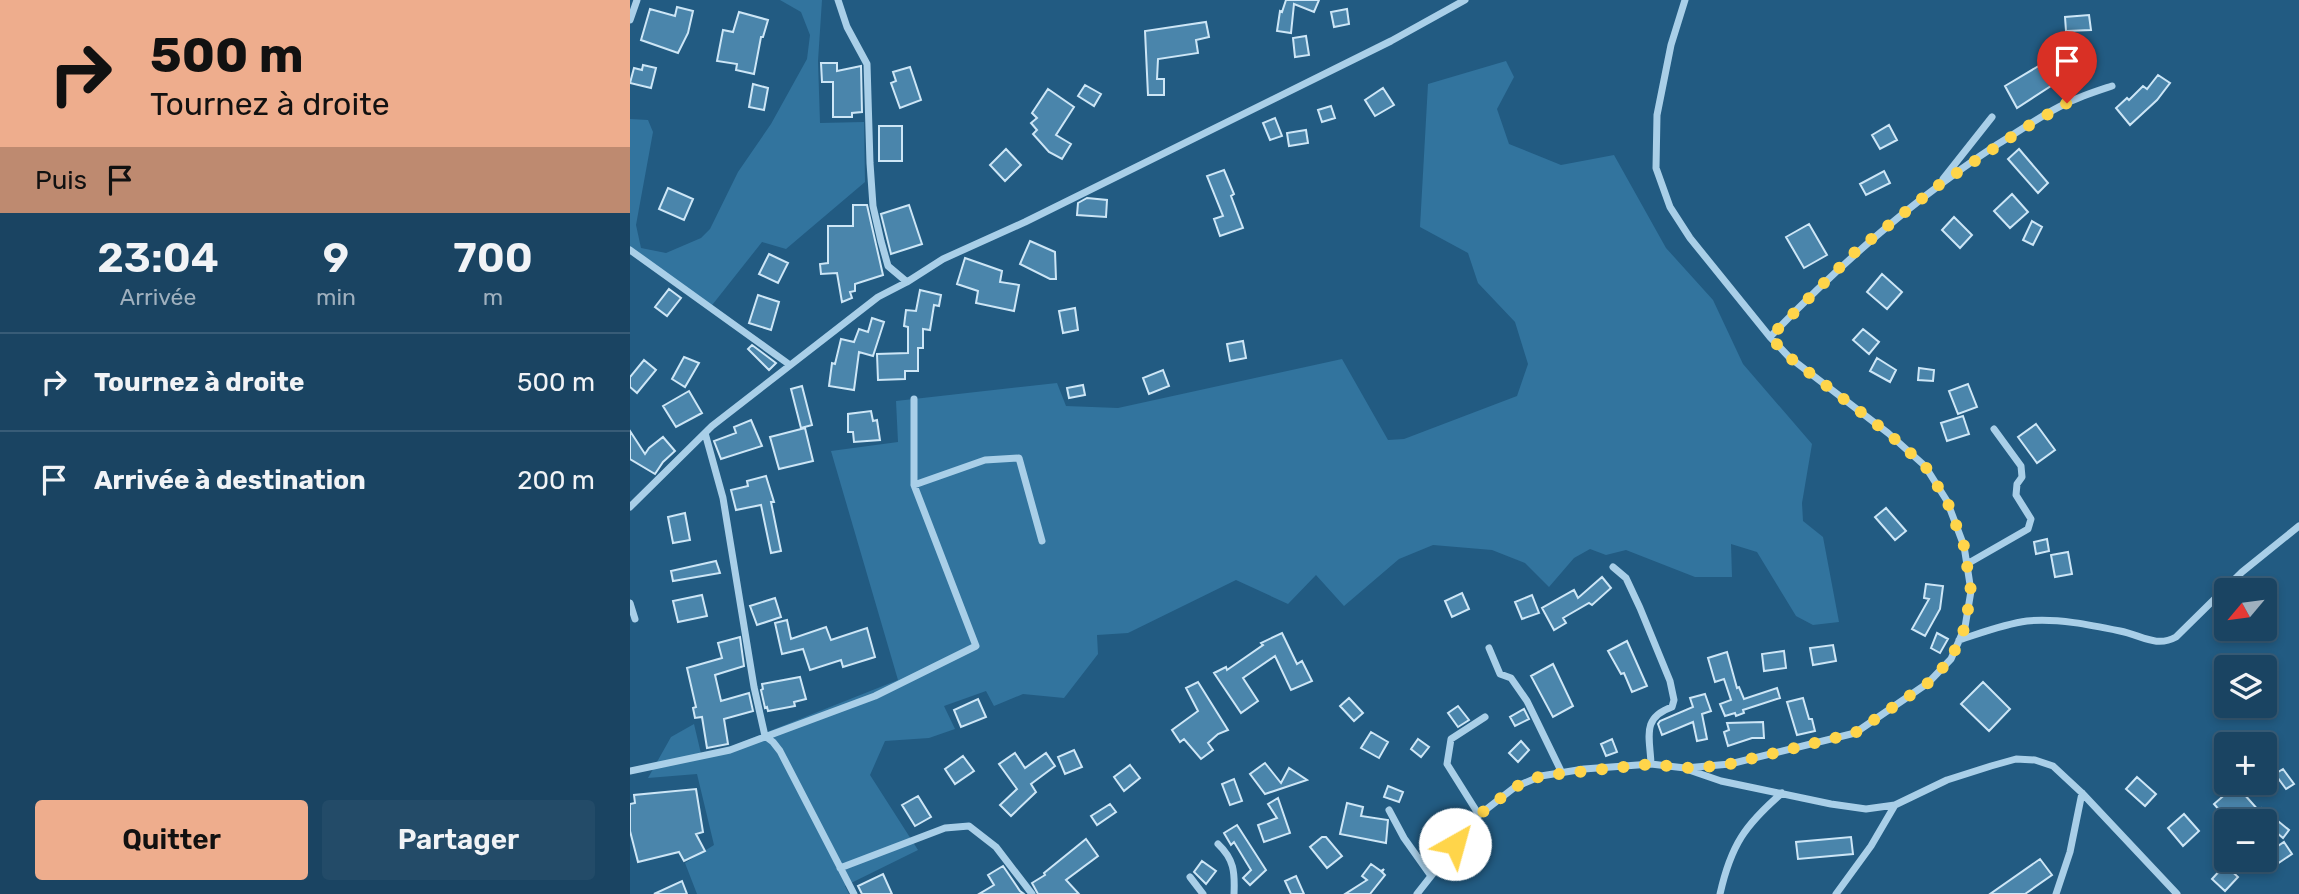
<!DOCTYPE html>
<html lang="fr">
<head>
<meta charset="utf-8">
<style>
  body { margin:0; font-family:Rubik,sans-serif; background:#234b68; color:#f1f3f6; height:100vh; display:flex; flex-direction:column; font-size:26px; white-space:nowrap }
  * { box-sizing:border-box; margin:0 }
  p { font-size:23px; color:#9fb0be }
  .icon { flex:none; width:38px; height:38px; fill:none; stroke:currentColor; stroke-width:2; stroke-linecap:round; stroke-linejoin:round }
  .map { position:relative; flex:1; overflow:hidden }
  .side { display:flex; flex-direction:column; background:#1a4462; width:630px }
  .side>* { flex:none }
  .guide { background:#eead8d; color:#111; overflow:hidden }
  .needle { width:46px; rotate:241deg }
  .controls { position:absolute; left:1584px; top:578px; display:grid; gap:14px }
  .controls a { display:grid; place-items:center; width:63px; height:63px; border-radius:7px; background:#1a4462; box-shadow:0 4px 10px #0003,0 0 0 2px #385c77; font-size:35px }
  .pin { position:absolute; display:grid; place-items:center; width:60px; height:60px; color:#fff; margin:-72px -30px; border-radius:50% 50% 50% 0; rotate:-45deg; box-shadow:0 0 7px #0007 }
  .pin .icon { rotate:45deg }
  .me { position:absolute; width:77px; margin:-38px; rotate:38deg; stroke-linejoin:round; filter:drop-shadow(0 0 5px #0008) }
  .turn { display:flex; align-items:center; gap:24px; height:147px; padding:0 35px; font-size:32px }
  .turn .icon { width:91px; height:91px; stroke-width:2.5 }
  .turn b { display:block; font-size:49px; line-height:60px }
  .then { display:flex; align-items:center; height:66px; padding:0 35px; background:#0003; gap:14px; font-size:26px }
  .eta { display:flex; justify-content:space-evenly; align-items:center; height:119px; text-align:center }
  .eta b { font-size:42px; font-weight:600; line-height:49px }
  .primary-button { display:flex; gap:14px; margin-top:auto; padding:14px 35px }
  .primary-button a { flex:1; height:80px; border-radius:7px; background:#eead8d; color:#111; font-size:28px; font-weight:600; line-height:80px; text-align:center }
  .primary-button a+a { background:#234b68; color:#f1f3f6 }
  ul { padding:0; list-style:none }
  li { display:flex; align-items:center; gap:21px; height:98px; padding:0 35px; border-top:2px solid #385c77 }
  li div { flex:1 }
  li b { display:block; font-size:26px }
  li em { font-style:normal }
  main { display:flex; flex:1; min-height:0 }
  .map>svg:first-child { display:block }
  .green { fill:#32749e }
  .building { fill:#4a85ab; stroke:#cde6f6; stroke-width:2 }
  .lines { fill:none; stroke-linecap:round; stroke-linejoin:round }
  .street { stroke:#a9cfe8; stroke-width:7 }
  .route { stroke:#ffd54a; stroke-width:12; stroke-dasharray:0 21.6 }
</style>
</head>
<body>
<main>
<section class="side">
<div class="guide">
<div class="turn"><svg class="icon" aria-label="right" viewBox="0 0 24 24"><path d="M7 20v-9h11M14 6l5 5-5 5"/></svg><div><b>500 m</b>Tournez à droite</div></div>
<div class="then">Puis<svg class="icon" aria-label="arrive" viewBox="0 0 24 24"><path d="M6 21V4h12l-3 4 3 4H6"/></svg></div>
</div>
<div class="eta">
<div><b>23:04</b><p>Arrivée</p></div>
<div><b>9</b><p>min</p></div>
<div><b>700</b><p>m</p></div>
</div>
<ul>
<li><svg class="icon" aria-label="right" viewBox="0 0 24 24"><path d="M7 20v-9h11M14 6l5 5-5 5"/></svg><div><b>Tournez à droite</b></div><em>500 m</em></li>
<li><svg class="icon" aria-label="arrive" viewBox="0 0 24 24"><path d="M6 21V4h12l-3 4 3 4H6"/></svg><div><b>Arrivée à destination</b></div><em>200 m</em></li>
</ul>
<div class="primary-button"><a>Quitter</a><a>Partager</a></div>
</section>
<div class="map">
<svg width="1669" height="894" viewBox="0 0 1669 894">
  <rect width="100%" height="100%" fill="#225b82"/>
  <!-- green -->
  <path class="green" d="M150 0H192L188 61 190 123 234 122 235 182 156 249 132 242 79 309 0 249V119L18 120 23 132 6 225 11 248 36 253 71 238 80 229 108 172 141 124 177 59 180 35 171 12Z
    M876 61 884 77 867 109 879 144 931 165 984 155 1036 248 1083 300 1113 364 1182 444 1172 503 1173 521 1193 537 1209 622 1183 625 1166 616 1127 552 1101 544 1102 577H1065L996 550 976 555 960 549 944 558 919 587 895 563 862 550 803 545 769 559 714 606 686 575 658 604 606 580 498 633 467 635 468 654 434 698 393 694 364 706 356 691 314 706 325 729 299 738 255 741 240 775 288 850 215 886 219 894H67L55 863 84 845 67 774 18 778 41 737 64 724 72 758 268 680 201 451 268 442 266 401 427 383 436 406 488 408 712 359 758 440 774 439 887 396 898 364 885 322 848 283 838 253 790 227 798 84Z"/>
  <!-- building -->
  <path class="building" d="M656 0H689L684 12 664 4 661 33 647 31 650 11 652 12Z
    M47 7 63 11 58 33 48 53 11 40 20 9 45 16Z
    M717 9 719 24 704 27 701 12Z
    M109 12 138 20 133 37H131L124 74 106 70 107 64 87 61 93 30 103 32Z
    M1459 15 1461 30 1436 31 1435 17Z
    M576 22 579 37 566 40 568 53 528 59 527 79H534V95H518L515 31Z
    M676 36 679 55 665 57 663 38Z
    M191 63H207V71L231 66 232 112 222 113V117H203V82H192Z
    M1412 64 1424 84 1387 108 1375 86Z
    M13 65 26 68 21 88 0 83 4 68 12 70Z
    M280 67 291 100 270 108 261 83 266 81 263 72Z
    M1528 75 1540 83 1527 100 1500 125 1486 108 1497 98 1499 100 1513 86 1517 89Z
    M123 84 138 88 134 110 119 107Z
    M455 85 471 94 464 106 448 96Z
    M753 88 764 105 745 116 735 100Z
    M418 89 444 107 426 135 441 144 432 159 419 152 403 134 407 130 401 123 407 118 402 113Z
    M701 106 705 118 692 122 688 110Z
    M645 118 652 136 640 140 633 123Z
    M1259 125 1267 140 1250 149 1242 135Z
    M249 126H272V161H249Z
    M676 130 678 143 659 146 657 133Z
    M376 149 391 165 375 181 360 165Z
    M1389 149 1418 183 1408 193 1378 159Z
    M594 170 604 194 601 196 613 228 590 236 584 219 593 216 577 176Z
    M1254 171 1260 183 1236 195 1230 184Z
    M38 188 63 199 54 220 29 209Z
    M1382 194 1398 212 1380 228 1364 211Z
    M457 198 477 200 476 217 447 215 448 203Z
    M223 205H237L253 275 225 284V291L220 292 222 298 212 302 207 273 191 274 190 264 198 263V226H223Z
    M279 205 292 244 261 254 251 214Z
    M1324 217 1342 235 1330 248 1312 230Z
    M1402 221 1412 227 1403 245 1393 240Z
    M1179 224 1197 255 1174 268 1156 237Z
    M400 241 425 252 426 279H420L390 264Z
    M139 254 158 263 148 283 129 274Z
    M335 258 372 271 370 282 389 285 384 311 346 303 348 291 327 284Z
    M1252 274 1272 292 1257 309 1237 292Z
    M39 289 51 298 37 316 25 307Z
    M290 290 311 295 309 306 304 305 300 330 293 329V348H288V371H275V379L248 380 247 354 278 353V327L274 326 276 310 286 311Z
    M128 295 149 302 141 330 119 323Z
    M445 308 448 330 433 333 429 311Z
    M242 318 254 322 243 356 229 352 224 390 199 386 202 363 205 364 211 339 224 342 229 329 238 332Z
    M1233 329 1249 342 1239 354 1223 340Z
    M613 341 616 358 600 361 597 344Z
    M122 345 146 363 139 370 118 349Z
    M54 357 69 363 55 387 42 379Z
    M1247 358 1266 370 1260 382 1240 371Z
    M14 360 26 370 7 393 0 387V377Z
    M1289 368 1304 370 1303 381 1288 380Z
    M533 370 539 386 519 394 513 378Z
    M1338 384 1347 407 1328 414 1319 391Z
    M453 385 455 395 439 398 437 388Z
    M172 386 182 425 171 428 161 389Z
    M59 391 72 413 46 427 33 406Z
    M241 411 243 421 247 420 250 440 224 442 223 432H218V414Z
    M1333 416 1339 434 1317 441 1311 423Z
    M121 420 132 446 91 459 84 441 106 433 104 427Z
    M1406 424 1425 450 1407 463 1388 437Z
    M175 428 183 461 149 469 140 437Z
    M0 431 15 454 19 448 33 437 45 451 33 462 25 474 0 459Z
    M136 476 144 502H141L151 551 141 553 131 505 106 510 101 490 118 486 117 481Z
    M1256 508 1276 531 1265 540 1245 517Z
    M55 513 60 540 43 543 38 517Z
    M1417 539 1419 551 1406 554 1404 542Z
    M1438 552 1442 574 1425 577 1421 555Z
    M86 561 90 573 43 581 41 571Z
    M972 577 981 588 962 605 959 603 933 618 936 623 924 630 912 608 944 590 948 598Z
    M1296 584 1313 586 1310 609 1295 636 1282 629 1299 599 1294 598Z
    M832 593 839 609 822 617 815 601Z
    M72 595 77 616 48 622 43 601Z
    M902 595 909 613 892 619 885 602Z
    M145 598 151 617 127 625 120 606Z
    M157 620 161 639 196 627 201 640 237 628 245 657 213 667 211 660 180 670 173 649 152 654 145 623Z
    M652 633 667 664 672 661 682 681 661 690 645 656 613 678 628 701 611 713 584 673 596 667 597 670 633 645 631 643Z
    M1307 633 1318 639 1310 653 1301 648Z
    M110 637 114 666 85 675 91 701 119 693 123 711 94 719 98 744 77 748 72 717 65 718 63 708 66 707 57 668 92 658 88 643Z
    M997 641 1017 686 1002 692 994 673 991 674 978 651Z
    M1203 645 1206 661 1183 665 1180 648Z
    M1154 651 1156 668 1134 671 1132 654Z
    M1097 652 1107 688 1109 687 1114 699 1147 688 1150 698 1113 710 1114 713 1106 716 1105 713 1095 716 1090 704 1101 700 1094 679 1085 682 1078 658Z
    M923 664 943 706 923 717 901 676Z
    M170 677 176 699 164 702 165 706 138 711 137 707 135 708 131 690 133 689 132 684Z
    M568 682 598 730 588 734 578 743 583 750 571 759 554 739 550 742 542 730 568 711 556 688Z
    M1353 682 1380 709 1359 731 1331 704Z
    M1075 694 1081 711 1072 714 1077 739 1067 741 1063 722 1032 735 1028 724 1030 721 1063 707 1060 698Z
    M719 698 733 713 724 721 710 706Z
    M1173 698 1179 719H1182L1185 731 1167 735 1157 702Z
    M348 699 356 717 331 727 324 710Z
    M828 706 839 720 828 727 818 713Z
    M894 709 899 719 885 726 880 717Z
    M1133 722 1134 738H1122L1098 746 1094 732 1099 730 1097 723Z
    M741 732 758 742 749 758 731 748Z
    M788 739 799 747 791 757 781 749Z
    M982 739 987 752 976 756 971 744Z
    M891 741 899 750 888 762 879 753Z
    M444 750 452 767 435 774 428 757Z
    M385 753 395 768 416 753 425 766 401 784 406 792 381 816 370 805 387 789 369 764Z
    M333 756 344 771 325 784 315 769Z
    M635 763 651 783 659 768 677 780 635 794 620 774Z
    M500 765 510 778 494 791 484 777Z
    M1653 769 1664 784 1656 789 1645 774Z
    M1507 777 1526 794 1515 806 1496 789Z
    M604 779 612 801 600 805 592 784Z
    M1606 785 1629 811 1632 808 1659 830 1653 838 1628 817 1624 821H1599L1584 804Z
    M758 786 773 792 769 802 754 797Z
    M66 789 73 832 66 834 75 851 54 861 49 852 8 862 0 831V804L5 803 4 795Z
    M288 796 301 817 285 826 272 805Z
    M648 798 660 833 634 842 628 825 647 818 638 804Z
    M717 803 733 807 731 816 758 820 756 843 710 834Z
    M480 804 486 812 467 825 461 816Z
    M1554 814 1569 831 1553 846 1538 828Z
    M607 825 636 870 620 885 613 878 621 870 604 842 601 845 594 833Z
    M692 837H696L712 856 697 868 680 847Z
    M1221 837 1223 854 1168 859 1166 842Z
    M456 839 468 856 436 880 449 894H408L402 883 415 875 414 873Z
    M1654 842 1662 854 1644 866 1636 854Z
    M1410 859 1422 875 1395 894H1360Z
    M572 861 586 871 576 884 564 872Z
    M741 864 751 871 754 869 752 872 755 875 740 894H715L737 880 732 876Z
    M1595 865 1608 877 1595 891 1582 879Z
    M373 866 390 891 394 894H349L364 885 358 875Z
    M253 874 262 894H232L228 886Z
    M666 876 674 894H661L655 881Z
    M52 881 57 894H24Z"/>
  <g class="lines">
    <!-- street -->
    <path class="street" d="M208 0 217 27 237 64 240 163 243 206 251 241 258 266 277 282
      M0 20 7 0
      M1313 179 1362 117
      M0 250 160 365
      M1140 337C1209 265 1284 199 1368 144 1391 130 1413 114 1437 103 1451 96 1467 91 1482 86
      M75 433 93 498 124 687 135 736 143 742 150 751 224 894
      M284 485 355 460 389 458 412 541
      M0 507 82 426 248 297 277 282 313 259 395 222 761 41 835 0
      M1337 564 1398 529 1401 519 1386 495 1387 484 1392 477 1391 466 1364 429
      M983 567 996 578 1010 608 1040 681 1044 700 1042 707C1011 718 1020 737 1021 764
      M0 603 5 619
      M1329 640C1351 633 1374 624 1397 621 1427 618 1461 625 1490 631 1511 635 1526 648 1546 637L1612 572 1669 526
      M859 648 870 674 881 678 897 701 932 773
      M1059 770 1091 781 1201 804 1236 809 1265 805 1317 780 1361 766 1386 759 1405 760 1423 766 1452 793 1547 894
      M0 771 100 750 245 696 346 646 284 485V399
      M759 810 774 838 801 876
      M849 815 817 764 821 739 855 717
      M588 844C604 859 605 872 604 894
      M210 868 315 828 339 826 366 847 402 894
      M560 877 573 894
      M787 894 849 815 885 787 911 776 954 769 1021 764 1055 768 1100 764 1225 733 1298 683 1321 659 1335 627 1341 591 1334 546 1317 501 1295 466 1258 433 1159 357 1140 337 1060 238 1040 207 1026 168 1027 115 1041 45 1055 0
      M1090 894C1101 845 1115 825 1152 793
      M1206 894 1241 846 1265 805
      M1426 894 1440 852 1452 793"/>
  </g>
  <g class="lines">
    <!-- route -->
    <path class="route" d="M825 844 849 815 885 787 911 776 1021 764 1055 768 1076 767 1100 764 1225 733 1298 683 1321 659 1335 627 1341 591 1334 546 1317 501 1295 466 1258 433 1159 357 1140 337 1225 252 1309 185 1393 129 1437 103"/>
  </g>
</svg>
<div class="controls">
<a><svg class="needle" viewBox="-14 -14 28 28"><path d="M0-13l5 13h-10z" fill="#e53935"/><path d="M0 13l5-13h-10z" fill="#9fb0be"/></svg></a>
<a><svg class="icon" aria-label="layers" viewBox="0 0 24 24"><path d="M12 4l9 5-9 5-9-5zM3 14l9 5 9-5"/></svg></a>
<a>+</a>
<a>−</a>
</div>
<div class="pin" style="left:1437px;top:103px;background:#d93025"><svg class="icon" aria-label="arrive" viewBox="0 0 24 24"><path d="M6 21V4h12l-3 4 3 4H6"/></svg></div>
<svg class="me" style="left:825px;top:844px" viewBox="-20 -20 40 40"><circle r="19" fill="#fff"/><path d="M0-13L10 11 0 6-10 11z" fill="#ffd54a"/></svg>
</div>
</main>
</body>
</html>
